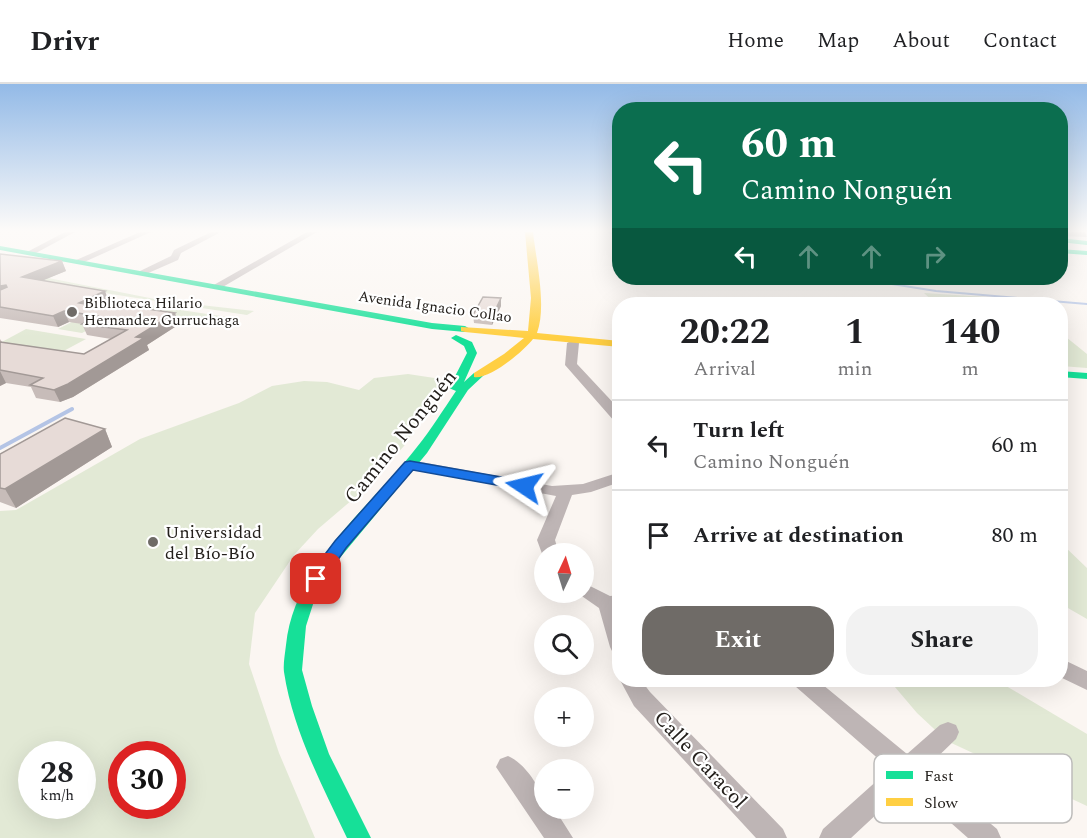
<!DOCTYPE html>
<html lang="en">
<head>
<meta charset="utf-8">
<style>
  body { margin:0; font-family:Spectral,serif; background:#f2f2f2; color:#202124; height:100vh; display:flex; flex-direction:column; font-size:22px; white-space:nowrap }
  * { box-sizing:border-box; margin:0 }
  p { font-size:20px; color:#757577 }
  .icon { flex:none; width:33px; height:33px; fill:none; stroke:currentColor; stroke-width:2; stroke-linecap:round; stroke-linejoin:round }
  .map { position:relative; flex:1; overflow:hidden }
  .drawer { position:absolute; left:612px; top:213px; width:456px; height:390px; display:flex; flex-direction:column; background:#fff; border-radius:24px; box-shadow:0 6px 24px #0002 }
  .drawer>* { flex:none }
  .top-card { position:absolute; left:612px; top:18px; width:456px; height:183px; border-radius:24px; box-shadow:0 6px 24px #0002; background:#0b6e4f; color:#fff; overflow:hidden }
  .needle { width:39px; rotate:4deg }
  .controls { position:absolute; left:534px; top:459px; display:grid; gap:12px }
  .controls a { display:grid; place-items:center; width:60px; height:60px; border-radius:50%; background:#fff; box-shadow:0 6px 24px #0002; font-size:30px }
  .speed { position:absolute; left:18px; top:657px; display:flex; gap:12px; font-size:30px; font-weight:700; text-align:center }
  .speed>* { display:grid; place-content:center; width:78px; height:78px; border-radius:50%; background:#fff; box-shadow:0 6px 24px #0002; line-height:1 }
  .speed small { font-size:15px; font-weight:400 }
  .speed .limit { border:9px solid #d22; background:#fff; color:#111 }
  .pin { position:absolute; display:grid; place-items:center; width:51px; height:51px; color:#fff; margin:-26px; border-radius:12px; box-shadow:0 3px 9px #0006 }
  .me { position:absolute; width:66px; margin:-33px; rotate:280deg; stroke-linejoin:round; filter:drop-shadow(0 0 4px #0008) }
  .turn { display:flex; align-items:center; gap:21px; height:126px; padding:0 30px; font-size:27px }
  .turn .icon { width:78px; height:78px; stroke-width:2.5 }
  .turn b { display:block; font-size:42px; line-height:51px }
  .lanes { display:flex; align-items:center; height:57px; padding:0 30px; background:#0003; justify-content:center; gap:30px; direction:ltr }
  .lanes .off { opacity:.35 }
  .eta { display:flex; justify-content:space-evenly; align-items:center; height:102px; text-align:center }
  .eta b { font-size:36px; font-weight:700; line-height:42px }
  .cta { display:flex; gap:12px; margin-top:auto; padding:12px 30px }
  .cta a { flex:1; height:69px; border-radius:24px; background:#6f6b67; color:#fff; font-size:24px; font-weight:700; line-height:69px; text-align:center }
  .cta a+a { background:#f2f2f2; color:#202124 }
  ul { padding:0; list-style:none }
  li { display:flex; align-items:center; gap:18px; height:90px; padding:0 30px; border-top:2px solid #e0e0e0 }
  li div { flex:1 }
  li b { display:block; font-size:22px }
  li em { font-style:normal }
  header { display:flex; align-items:center; gap:36px; box-sizing:border-box; height:84px; padding:0 30px; background:#fff; border-bottom:2px solid #e0e0e0 }
  header strong { font-size:28px }
  nav { display:flex; gap:33px; margin-inline-start:auto; font-size:21px }
  .map>svg:first-child { display:block }
  .green { fill:#e2e9d5; fill-rule:evenodd }
  .lines { fill:none; stroke-linecap:round; stroke-linejoin:round }
  .stream-far1 { stroke:#b4c4e5; stroke-width:2 }
  .stream { stroke:#b4c4e5; stroke-width:4 }
  .street { fill:#beb5b5; fill-rule:evenodd }
  .fast { fill:#16e098; fill-rule:evenodd }
  .slow { fill:#ffcf43; fill-rule:evenodd }
  .wall { fill:#c7bcb9 }
  .shaded-wall { fill:#a29996 }
  .building { fill:#e7dbd7; stroke:#a29996; stroke-width:1.5 }
  .route { fill:#1a73e8; stroke:#114b97; stroke-width:1.5 }
  .poi-dot { fill:#6f6b67; stroke:#fff; stroke-width:2 }
  .labels { text-anchor:middle; dominant-baseline:central; stroke-width:4.5; stroke-linejoin:round; paint-order:stroke }
  .far-poi-label { font-size:15px; fill:#24201c; stroke:#fff; text-anchor:start }
  .far-street-label { font-size:15px; fill:#24201c; stroke:#fff }
  .poi-label { font-size:18px; fill:#24201c; stroke:#fff; text-anchor:start }
  .near-street-label { font-size:21px; fill:#24201c; stroke:#fff }
  .key { fill:#fff; stroke:#bdbcbb; stroke-width:1.5 }
  .key-label { font-size:16px; fill:#24201c }
</style>
</head>
<body>
<header>
<strong>Drivr</strong>
<nav><a>Home</a><a>Map</a><a>About</a><a>Contact</a></nav>
</header>
<div class="map">
<svg width="1087" height="754" viewBox="0 0 1087 754">
  <rect width="100%" height="100%" fill="#fbf6f2"/>
  <!-- green -->
  <path class="green" d="M38 192 165 217 254 227 247 231 27 197Z
    M924 209 1018 215 1025 220H936Z
    M115 216 240 235 226 243 218 242 221 239 203 237 178 240 114 232 82 249 58 245Z
    M26 245 86 255 58 270 0 259Z
    M1061 249 1087 270V284L1061 282Z
    M408 290 441 295 439 303 404 362 366 404 318 445 294 471 255 529 249 580 279 669 315 754H0V427L16 426 140 355 239 319 272 302 304 297 327 298 359 306 374 294ZM32 670H82V722H32ZM172 670V722H122V670Z
    M1061 459 1087 484V535L1061 520Z
    M889 596H996L1087 650V722L947 657 917 629Z"/>
  <g class="lines">
    <!-- stream-far1 -->
    <path class="stream-far1" d="M609 148 620 152
      M854 194 936 207 1087 220"/>
    <!-- stream -->
    <path class="stream" d="M0 364 72 325"/>
    <!-- street -->
    <path class="street" d="M65 148H75L34 170 27 168Z
      M140 148H151L82 179 74 177Z
      M211 148H221L181 169 178 176 146 190 138 188 171 172 174 166Z
      M307 148H317L221 204 212 202Z
      M1060 148H1085L1087 153 1060 152Z
      M573 256 579 259 577 280 620 326V339L615 338 565 281 567 259Z
      M410 376 552 402 583 400 620 388V398L591 408 572 411 555 456 559 470H544V475L537 456 556 412 405 384 402 381 405 378Z
      M584 499 610 512 620 511V571L613 569 610 563 599 524 576 508H584Z
      M1060 574 1087 587V606L1060 593Z
      M620 596H641L650 608 783 745 787 754H756L634 622Z
      M793 596H817L907 670 940 641 948 638 956 641 959 648 956 655 925 685 997 745 1001 754H968L908 701 851 754H819L823 745 890 685 795 602Z
      M508 672C525 679 544 707 544 724H554L573 754H544L496 683 500 675Z"/>
    <!-- fast -->
    <path class="fast" d="M1060 154 1087 157V161L1060 158Z
      M0 162 432 239 465 242 470 245 465 248 432 245 0 166Z
      M1060 165 1087 167V171L1060 169Z
      M456 251 472 258 477 269 464 298 474 289H482L484 291 468 306 427 369 334 481 316 511 306 542 302 586 312 622 329 670 371 754H347C322 701 293 647 284 588 283 580 285 570 286 561 295 479 369 425 417 363 431 346 443 326 456 307L449 304 467 269 464 262 451 254Z
      M1060 287 1087 289V295L1060 293Z"/>
    <!-- slow -->
    <path class="slow" d="M525 148H533C536 176 547 222 537 249L620 257V263L533 255C524 267 489 296 474 293V289L504 270 524 254 465 248 461 247V243L528 247 531 214Z"/>
  </g>
  <!-- wall -->
  <path class="wall" d="M0 170 62 177 66 187 43 196 109 218 100 223 113 225 175 229 178 241 147 261 149 266 73 313 60 318 36 314 31 303 6 299 0 302V255L2 258 84 270 111 255 87 251 82 240 69 238 58 243 0 234Z
    M501 214V222L492 241 474 239 473 231Z
    M105 345 112 363 16 424 0 418V370Z"/>
  <!-- shaded-wall -->
  <path class="shaded-wall" d="M62 177 66 187 27 203 22 193Z
    M6 201 11 212 0 213V202Z
    M105 207 109 218 83 231 79 219Z
    M501 214V222L492 241V233Z
    M64 227 69 238 58 243 53 232Z
    M175 229 178 241 147 261 149 266 73 313 60 318 54 306 136 253Z
    M0 287 6 299 0 302Z
    M105 345 112 363 16 424 5 405Z"/>
  <!-- building -->
  <path class="building" d="M0 170 62 177 22 193 105 207 79 219 113 225 120 221 175 229 136 253 144 254 68 300 54 306 30 301 43 294 0 286V258L84 270 127 246 82 240 97 232 64 227 53 232 0 223V206L7 203 6 201 0 202Z
    M483 213 501 214 492 233 473 231Z
    M65 334 105 345 5 405 0 404V370Z"/>
  <!-- sky -->
  <linearGradient id="sky" x2="0" y2="1"><stop stop-color="#93bae7"/><stop offset="0.58" stop-color="#fdfbf9"/><stop offset="1" stop-color="#fdfbf9" stop-opacity="0"/></linearGradient>
  <rect width="1087" height="253" fill="url(#sky)"/>
  <!-- route -->
  <path class="route" d="M410 377 524 397 531 402 524 406 413 386 346 464 322 499H310L308 495 310 490 335 457 405 378Z"/>
  <!-- markers -->
  <g class="poi-dot">
    <circle cx="72" cy="228" r="6"/>
    <circle cx="153" cy="458" r="6"/>
  </g>
  <g class="labels">
    <!-- far-poi labels -->
    <g class="far-poi-label">
      <text x="84" y="219">Biblioteca Hilario<tspan x="84" dy="17">Hernandez Gurruchaga</tspan></text>
    </g>
    <!-- far-street labels -->
    <g class="far-street-label">
      <text transform="translate(435 223) rotate(8)">Avenida Ignacio Collao</text>
    </g>
    <!-- poi labels -->
    <g class="poi-label">
      <text x="165" y="448">Universidad<tspan x="165" dy="21">del Bío-Bío</tspan></text>
    </g>
    <!-- near-street labels -->
    <g class="near-street-label">
      <text transform="translate(401 353) rotate(-51)">Camino Nonguén</text>
      <text transform="translate(700 676) rotate(47)">Calle Caracol</text>
    </g>
  </g>
  <!-- legend -->
  <rect x="874" y="670" width="198" height="69" rx="9" class="key"/>
  <rect x="886" y="687" width="27" height="8" fill="#16e098"/>
  <rect x="886" y="714" width="27" height="8" fill="#ffcf43"/>
  <g class="key-label">
    <text x="924" y="697">Fast</text>
    <text x="924" y="724">Slow</text>
  </g>
</svg>
<div class="controls">
<a><svg class="needle" viewBox="-14 -14 28 28"><path d="M0-13l5 13h-10z" fill="#e53935"/><path d="M0 13l5-13h-10z" fill="#757577"/></svg></a>
<a><svg class="icon" aria-label="search" viewBox="0 0 24 24"><circle cx="10" cy="10" r="6"/><path d="M15 15l6 6"/></svg></a>
<a>+</a>
<a>−</a>
</div>
<div class="speed"><div>28<small>km/h</small></div><div class="limit">30</div></div>
<div class="pin" style="left:316px;top:495px;background:#d93025"><svg class="icon" aria-label="arrive" viewBox="0 0 24 24"><path d="M6 21V4h12l-3 4 3 4H6"/></svg></div>
<svg class="me" style="left:524px;top:402px" viewBox="-20 -20 40 40"><path d="M0-17L14 15 0 8-14 15z" fill="#1a73e8" stroke="#fff" stroke-width="4"/></svg>
<div class="top-card">
<div class="turn"><svg class="icon" aria-label="left" viewBox="0 0 24 24"><path d="M17 20v-9H6M10 6l-5 5 5 5"/></svg><div><b>60 m</b>Camino Nonguén</div></div>
<div class="lanes"><svg class="icon" aria-label="left" viewBox="0 0 24 24"><path d="M17 20v-9H6M10 6l-5 5 5 5"/></svg><svg class="icon off" aria-label="ahead" viewBox="0 0 24 24"><path d="M12 20V5M6 11l6-6 6 6"/></svg><svg class="icon off" aria-label="ahead" viewBox="0 0 24 24"><path d="M12 20V5M6 11l6-6 6 6"/></svg><svg class="icon off" aria-label="right" viewBox="0 0 24 24"><path d="M7 20v-9h11M14 6l5 5-5 5"/></svg></div>
</div>
<section class="drawer">
<div class="eta">
<div><b>20:22</b><p>Arrival</p></div>
<div><b>1</b><p>min</p></div>
<div><b>140</b><p>m</p></div>
</div>
<ul>
<li><svg class="icon" aria-label="left" viewBox="0 0 24 24"><path d="M17 20v-9H6M10 6l-5 5 5 5"/></svg><div><b>Turn left</b><p>Camino Nonguén</p></div><em>60 m</em></li>
<li><svg class="icon" aria-label="arrive" viewBox="0 0 24 24"><path d="M6 21V4h12l-3 4 3 4H6"/></svg><div><b>Arrive at destination</b></div><em>80 m</em></li>
</ul>
<div class="cta"><a>Exit</a><a>Share</a></div>
</section>
</div>
</body>
</html>
